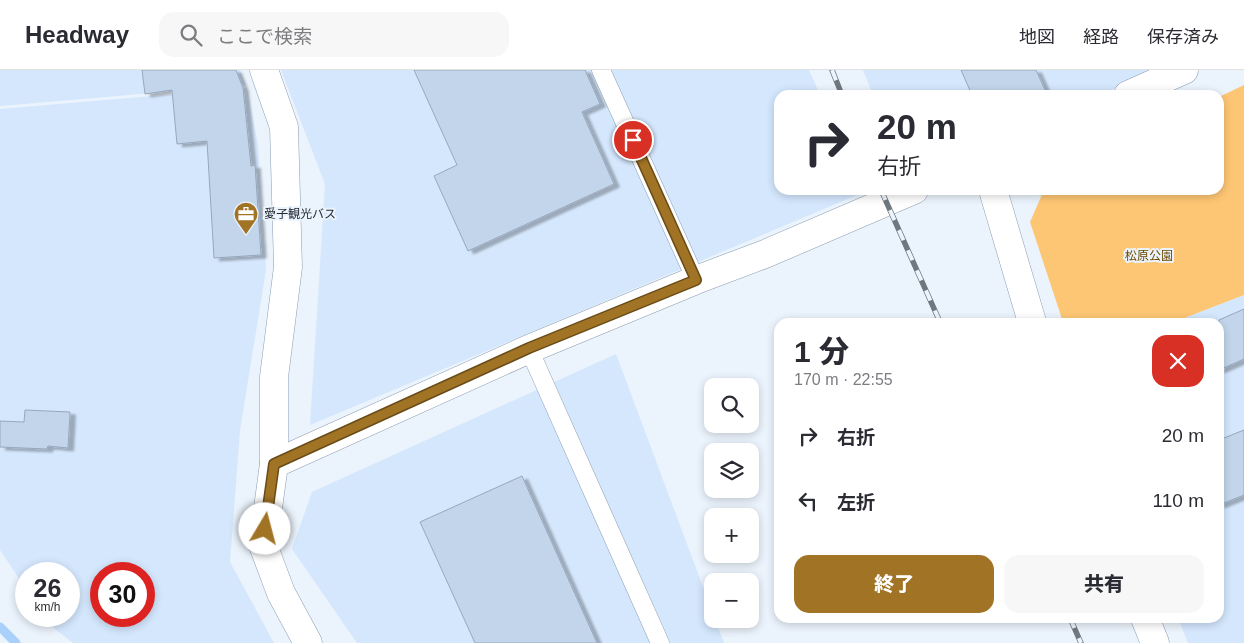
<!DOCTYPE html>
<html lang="ja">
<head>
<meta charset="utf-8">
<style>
  body { margin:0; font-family:Helvetica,"Noto Sans JP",sans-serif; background:#f7f7f7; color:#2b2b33; height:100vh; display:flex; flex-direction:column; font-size:19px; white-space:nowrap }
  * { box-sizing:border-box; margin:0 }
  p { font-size:16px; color:#7c7c81 }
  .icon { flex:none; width:28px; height:28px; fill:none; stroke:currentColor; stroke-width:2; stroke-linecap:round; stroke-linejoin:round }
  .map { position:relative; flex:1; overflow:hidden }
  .details { position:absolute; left:774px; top:248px; width:450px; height:305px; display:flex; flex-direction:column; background:#fff; border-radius:15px; box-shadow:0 2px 8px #0003 }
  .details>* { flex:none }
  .banner { position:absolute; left:774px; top:20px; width:450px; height:105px; border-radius:15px; box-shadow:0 2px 8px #0003; background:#fff; color:#2b2b33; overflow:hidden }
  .tools { position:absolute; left:704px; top:308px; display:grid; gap:10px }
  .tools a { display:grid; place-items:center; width:55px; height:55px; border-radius:10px; background:#fff; box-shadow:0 2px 8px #0003; font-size:25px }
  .speed { position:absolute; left:15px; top:492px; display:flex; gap:10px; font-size:25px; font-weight:700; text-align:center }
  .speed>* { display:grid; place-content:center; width:65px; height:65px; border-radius:50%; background:#fff; box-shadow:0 2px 8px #0003; line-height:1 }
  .speed small { font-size:12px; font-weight:400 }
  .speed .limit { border:8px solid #d22; background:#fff; color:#111 }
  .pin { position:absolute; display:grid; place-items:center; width:42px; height:42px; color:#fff; margin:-21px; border:2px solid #fff; border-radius:50%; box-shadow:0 1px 5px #0007 }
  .me { position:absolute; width:55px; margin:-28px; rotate:8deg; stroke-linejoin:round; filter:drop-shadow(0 0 4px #0008) }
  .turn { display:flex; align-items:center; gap:18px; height:105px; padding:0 20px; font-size:22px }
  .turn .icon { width:65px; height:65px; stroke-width:2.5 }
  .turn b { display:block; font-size:35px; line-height:42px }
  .round { display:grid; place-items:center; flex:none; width:52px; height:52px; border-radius:15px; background:#f7f7f7 }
  .summary { display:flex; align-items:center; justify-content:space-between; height:85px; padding:0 20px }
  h1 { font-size:30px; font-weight:800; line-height:38px }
  .cta { display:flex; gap:10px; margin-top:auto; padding:10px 20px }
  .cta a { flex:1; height:58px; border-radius:15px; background:#a17325; color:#fff; font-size:20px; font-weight:800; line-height:58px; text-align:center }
  .cta a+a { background:#f7f7f7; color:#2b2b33 }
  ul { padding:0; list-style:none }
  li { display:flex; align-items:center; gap:15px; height:65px; padding:0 20px }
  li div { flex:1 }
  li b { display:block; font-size:19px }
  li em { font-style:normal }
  header { display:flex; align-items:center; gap:30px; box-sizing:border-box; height:70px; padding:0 25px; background:#fff; border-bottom:1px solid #e1e1e2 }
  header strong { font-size:24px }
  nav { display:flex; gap:28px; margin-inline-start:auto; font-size:18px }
  .search { width:350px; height:45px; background:#f7f7f7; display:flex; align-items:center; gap:12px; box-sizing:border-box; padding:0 18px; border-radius:15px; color:#7c7c81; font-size:19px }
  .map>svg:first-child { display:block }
  .built { fill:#d4e7fd; fill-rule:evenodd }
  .green { fill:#fdc674 }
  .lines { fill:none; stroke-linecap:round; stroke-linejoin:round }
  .stream { stroke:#a9d0fb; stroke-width:9 }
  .building { fill:#c2d5ea; stroke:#96a8bd; filter:url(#shadow) }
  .service-casing { stroke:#8b9db1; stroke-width:19 }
  .minor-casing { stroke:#8b9db1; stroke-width:29 }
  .tertiary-casing { stroke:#8b9db1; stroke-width:29 }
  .service { stroke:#fff; stroke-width:18 }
  .minor { stroke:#fff; stroke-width:28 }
  .tertiary { stroke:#fff; stroke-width:28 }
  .rail-casing { stroke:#6f777f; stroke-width:5.5 }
  .rail { stroke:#ebf3fc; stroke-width:4; stroke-dasharray:11; stroke-linecap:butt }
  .route-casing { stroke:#694b18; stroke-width:12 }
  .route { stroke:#a17325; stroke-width:9 }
  .labels { text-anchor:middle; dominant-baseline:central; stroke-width:4; stroke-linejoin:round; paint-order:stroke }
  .poi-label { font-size:12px; fill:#212830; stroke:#ebf3fc; text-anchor:start }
  .park-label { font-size:12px; fill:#6e4a02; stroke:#ebf3fc }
</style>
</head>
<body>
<header>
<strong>Headway</strong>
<div class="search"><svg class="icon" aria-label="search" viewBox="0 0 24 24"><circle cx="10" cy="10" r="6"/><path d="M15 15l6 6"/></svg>ここで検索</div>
<nav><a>地図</a><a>経路</a><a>保存済み</a></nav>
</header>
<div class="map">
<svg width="1244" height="573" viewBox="0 0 1244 573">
  <defs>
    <filter id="shadow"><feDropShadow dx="5.5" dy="3" stdDeviation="1" flood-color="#0004"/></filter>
  </defs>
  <rect width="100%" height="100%" fill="#ebf3fc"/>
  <!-- built -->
  <path class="built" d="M0 0H240L246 15 0 36Z
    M281 0H809L820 25H779V120H861L862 123 310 355 325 114Z
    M863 0H1158L1100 25H873Z
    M247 18 258 74 266 200 240 360 230 492 274 573H73L51 556 45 546H69V504H26V519L0 480V39ZM101 504H144V546H101Z
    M1244 225V573H1188L1178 548H1219V252H1174Z
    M616 284 712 541V549H715L724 573H357L292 479 312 422Z"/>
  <!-- green -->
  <path class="green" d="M1244 15V225L1174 252H1063L1030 152 1044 120H1219V27Z"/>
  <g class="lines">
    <!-- stream -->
    <path class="stream" d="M0 557 16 573"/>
  </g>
  <!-- building -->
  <path class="building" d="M142 0H236L243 18 251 96 255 95 261 185 214 188 207 71 177 74 172 20 145 24Z
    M414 0H585L600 34 582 42 614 114 468 181 434 106 457 95Z
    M961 0H1036L1045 20 1033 25H972Z
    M1244 239V289L1219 300V250Z
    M25 340 70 342 68 378 48 376 47 379 0 377V351L24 352Z
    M1244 360V425L1219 435V370Z
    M522 406 597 573H475L420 452Z"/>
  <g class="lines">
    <defs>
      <path id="service" d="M601 0 696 210
        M529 279 660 573"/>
      <path id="minor" d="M264 0 284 57 288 197 274 307V394L263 475 281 523 308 573"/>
      <path id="tertiary" d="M1128 25 1184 0
        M993 120 1032 252
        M274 394 529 279 696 210 765 184 914 120
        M1145 548 1155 573"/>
    </defs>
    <!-- service casing -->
    <use href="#service" class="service-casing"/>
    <!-- minor casing -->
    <use href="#minor" class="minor-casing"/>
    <!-- tertiary casing -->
    <use href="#tertiary" class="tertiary-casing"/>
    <!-- service -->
    <use href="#service" class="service"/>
    <!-- minor -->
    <use href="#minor" class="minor"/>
    <!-- tertiary -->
    <use href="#tertiary" class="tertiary"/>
    <defs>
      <path id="rail" d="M832 0 842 25
        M881 120 940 252
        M1070 548 1081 573"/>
    </defs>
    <!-- rail casing -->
    <use href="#rail" class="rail-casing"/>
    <!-- rail -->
    <use href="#rail" class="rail"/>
  </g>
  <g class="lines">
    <defs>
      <path id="route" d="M265 459 274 394 529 278 696 210 633 70"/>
    </defs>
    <!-- route casing -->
    <use href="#route" class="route-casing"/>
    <!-- route -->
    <use href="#route" class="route"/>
  </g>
  <!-- icons -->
  <defs>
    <symbol id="office-pin" viewBox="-11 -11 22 30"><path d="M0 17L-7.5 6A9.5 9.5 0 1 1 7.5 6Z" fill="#a17325" stroke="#ebf3fc"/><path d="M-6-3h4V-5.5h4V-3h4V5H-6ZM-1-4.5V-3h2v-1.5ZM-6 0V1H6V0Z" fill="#fff"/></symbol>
  </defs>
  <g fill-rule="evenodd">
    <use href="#office-pin" x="232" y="130" width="28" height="38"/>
  </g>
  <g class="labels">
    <!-- poi labels -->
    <g class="poi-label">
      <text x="264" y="144">愛子観光バス</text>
    </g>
    <!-- park labels -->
    <g class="park-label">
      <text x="1149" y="186">松原公園</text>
    </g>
  </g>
</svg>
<div class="tools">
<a><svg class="icon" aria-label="search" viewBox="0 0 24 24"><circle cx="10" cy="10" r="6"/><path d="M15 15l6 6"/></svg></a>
<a><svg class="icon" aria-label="layers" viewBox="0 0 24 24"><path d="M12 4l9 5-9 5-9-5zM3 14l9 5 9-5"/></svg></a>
<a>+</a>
<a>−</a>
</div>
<div class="speed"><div>26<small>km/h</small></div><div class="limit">30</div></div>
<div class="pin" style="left:633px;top:70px;background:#d93025"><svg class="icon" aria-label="arrive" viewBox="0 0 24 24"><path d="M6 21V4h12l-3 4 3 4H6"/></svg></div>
<svg class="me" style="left:265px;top:459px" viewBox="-20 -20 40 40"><circle r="19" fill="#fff"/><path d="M0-13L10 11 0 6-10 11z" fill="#a17325"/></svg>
<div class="banner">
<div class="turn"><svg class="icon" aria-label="right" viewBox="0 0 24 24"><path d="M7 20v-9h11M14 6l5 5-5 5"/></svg><div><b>20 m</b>右折</div></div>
</div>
<section class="details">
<div class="summary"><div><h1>1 分</h1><p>170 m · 22:55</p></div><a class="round" style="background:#d93025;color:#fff"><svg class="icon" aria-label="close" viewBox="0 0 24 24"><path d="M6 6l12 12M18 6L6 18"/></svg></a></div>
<ul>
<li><svg class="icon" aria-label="right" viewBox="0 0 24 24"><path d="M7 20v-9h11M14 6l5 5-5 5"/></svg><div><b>右折</b></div><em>20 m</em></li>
<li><svg class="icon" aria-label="left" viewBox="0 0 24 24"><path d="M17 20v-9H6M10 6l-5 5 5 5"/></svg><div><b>左折</b></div><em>110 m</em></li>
</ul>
<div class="cta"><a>終了</a><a>共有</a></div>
</section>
</div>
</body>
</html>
